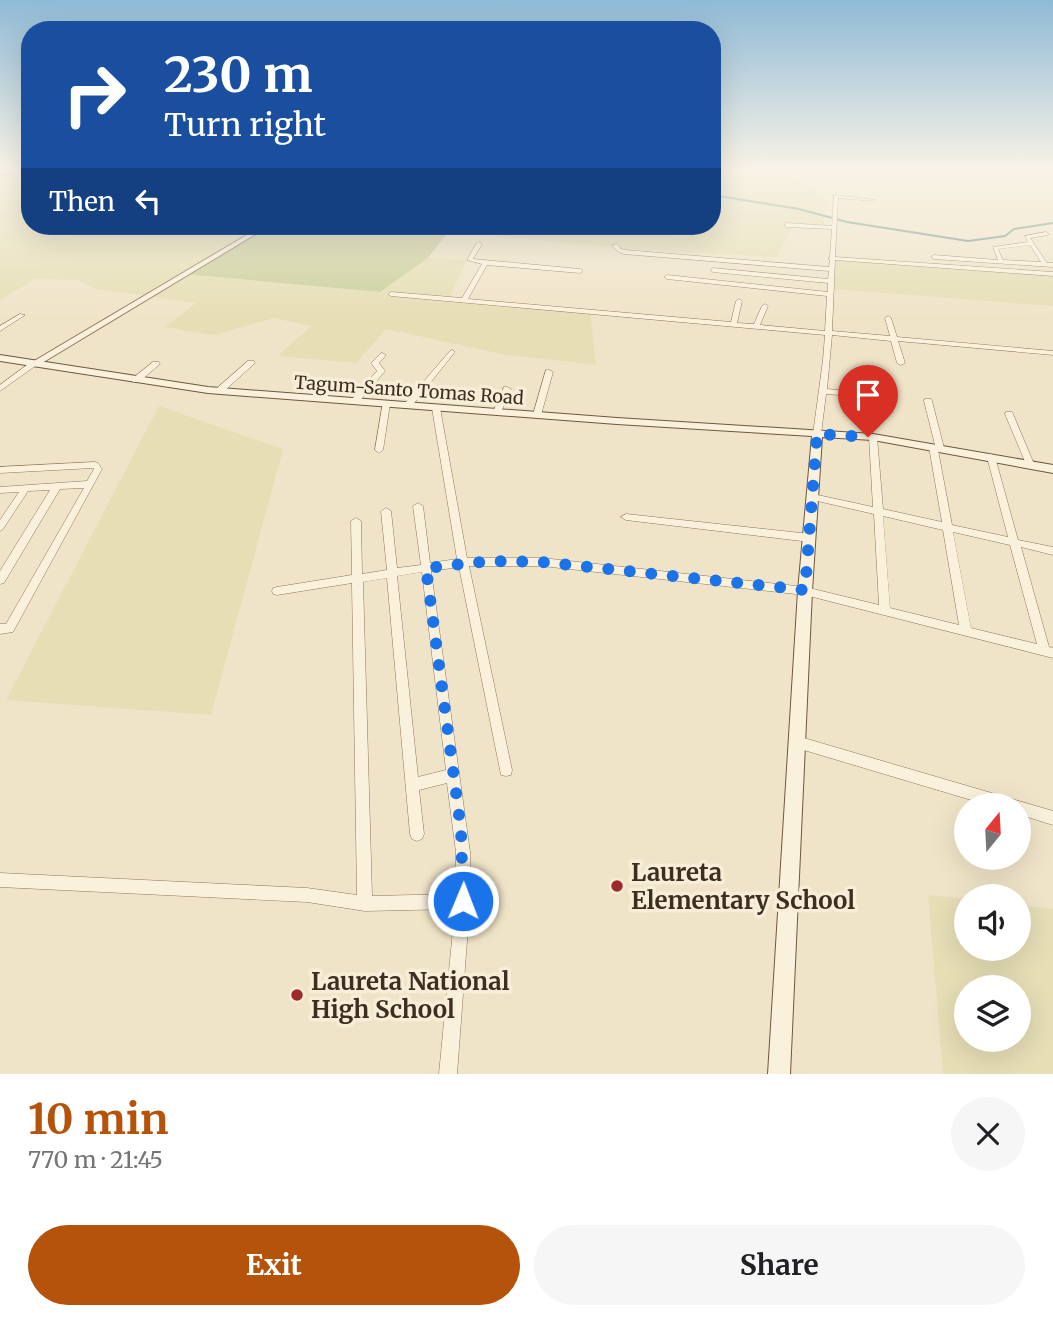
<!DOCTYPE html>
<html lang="en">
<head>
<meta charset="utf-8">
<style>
  body { margin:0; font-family:Merriweather,serif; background:#f6f6f6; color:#202124; height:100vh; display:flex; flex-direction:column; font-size:26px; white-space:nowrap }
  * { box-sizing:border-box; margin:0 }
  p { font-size:23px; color:#757577 }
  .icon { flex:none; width:38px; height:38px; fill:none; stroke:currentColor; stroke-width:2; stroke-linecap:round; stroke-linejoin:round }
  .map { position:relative; height:1074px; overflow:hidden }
  .panel { display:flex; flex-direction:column; background:#fff; flex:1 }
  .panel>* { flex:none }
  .hud { position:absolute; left:21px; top:21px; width:700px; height:214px; border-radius:28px; box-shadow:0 7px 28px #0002; background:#1a4fa0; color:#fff; overflow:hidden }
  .needle { width:46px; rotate:18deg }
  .fabs { position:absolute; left:954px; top:793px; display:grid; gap:14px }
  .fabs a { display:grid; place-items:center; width:77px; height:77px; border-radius:50%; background:#fff; box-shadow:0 7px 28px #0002; font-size:35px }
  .pin { position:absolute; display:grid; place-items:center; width:60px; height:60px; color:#fff; margin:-72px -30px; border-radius:50% 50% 50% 0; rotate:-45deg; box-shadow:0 0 7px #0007 }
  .pin .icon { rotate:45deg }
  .me { position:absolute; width:77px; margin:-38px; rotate:1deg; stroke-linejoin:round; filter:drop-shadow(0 0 5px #0008) }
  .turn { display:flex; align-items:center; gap:24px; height:147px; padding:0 28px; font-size:32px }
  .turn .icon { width:91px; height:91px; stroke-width:2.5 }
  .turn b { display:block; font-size:49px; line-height:60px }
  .then { display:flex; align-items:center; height:66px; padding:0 28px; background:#0003; gap:14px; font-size:26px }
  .round { display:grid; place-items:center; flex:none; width:74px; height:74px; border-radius:37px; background:#f6f6f6 }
  .headline { display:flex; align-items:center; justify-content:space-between; height:119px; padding:0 28px }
  h1 { font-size:42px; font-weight:700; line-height:52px; color:#b45309 }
  .cta { display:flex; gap:14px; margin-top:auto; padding:14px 28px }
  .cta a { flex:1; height:80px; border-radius:42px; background:#b45309; color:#fff; font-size:28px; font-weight:700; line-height:80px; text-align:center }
  .cta a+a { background:#f6f6f6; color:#202124 }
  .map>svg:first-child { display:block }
  .farmland { fill:#e6deb5; fill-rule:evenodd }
  .green { fill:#c9cf9b }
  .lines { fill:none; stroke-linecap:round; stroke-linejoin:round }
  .stream { stroke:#6f938a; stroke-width:2 }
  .minor-casing { stroke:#8d765c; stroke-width:1 }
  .tertiary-casing { stroke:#8d765c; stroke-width:2 }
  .secondary-casing { stroke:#6f573f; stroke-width:2 }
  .minor { fill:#faf1dc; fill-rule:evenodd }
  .tertiary { fill:#faf1dc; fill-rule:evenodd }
  .secondary { fill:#faf1dc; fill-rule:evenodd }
  .route { stroke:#1a73e8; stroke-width:12; stroke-dasharray:0 21.6 }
  .poi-dot { fill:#9e2a2b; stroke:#f7eed8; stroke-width:2.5 }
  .labels { text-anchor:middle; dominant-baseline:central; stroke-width:7; stroke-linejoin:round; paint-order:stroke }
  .far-street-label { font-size:18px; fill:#3d2e20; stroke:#f7eed8 }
  .near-poi-label { font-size:24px; font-weight:bold; fill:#3d2e20; stroke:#f7eed8; text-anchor:start }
</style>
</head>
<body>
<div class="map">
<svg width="1053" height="1074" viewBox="0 0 1053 1074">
  <rect width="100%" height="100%" fill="#f0e4c8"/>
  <!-- farmland -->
  <path class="farmland" d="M0 169H30V226H264L186 273 380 292 428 258 467 260 447 302 590 309 596 365 502 354 386 329 356 363 278 356 311 326 274 318 214 335 165 327 196 303 96 289 77 280 35 279 0 300Z
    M712 169H776L826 196 824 226 795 224 776 257 639 250 484 235 495 226H712Z
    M834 260 1053 275V306L831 289Z
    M159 406 283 449 211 715 6 700Z
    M928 895 966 899V948H1018L1019 905 1053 909V1074H943ZM1018 987V1040H966V987Z"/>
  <!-- green -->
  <path class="green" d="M264 226H495L484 235 448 232 428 258 380 292 184 274Z"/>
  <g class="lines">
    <!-- stream -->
    <path class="stream" d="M0 176 27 169
      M712 195 799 209 847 222 968 241 1005 236 1014 229 1053 223"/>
    <defs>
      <path id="minor" d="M834 195 876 200 874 201 838 198 835 257 1053 272V276L835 260 832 331 890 336 885 318 888 316 891 318 897 337 1053 351V355L898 341 905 363 901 365 897 363 891 341 832 335 827 389 880 394 884 396 880 398 826 394 821 434 817 437 813 434 823 360 825 335 391 296 388 294 391 292 462 298 482 264 467 260 476 244 479 242 482 244 473 259 580 269 583 271 580 273 487 265 468 299 731 322 736 301 739 299 742 301 737 323 754 324 762 306 765 304 768 306 760 325 825 331 827 296 667 279 664 277 667 275 828 292V283L713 272 710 270 713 268 828 279 829 271 624 254 617 251 612 245 617 244 621 249 625 250 829 267 830 259 828 258 830 257 832 229 787 227 784 225 787 223 832 226Z
        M1046 232 1048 233V235L1030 238 1047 263H1053V267L934 259 931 257 934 255 998 260 993 247 1028 242 1025 236ZM1030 245 1041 262 1003 260 998 249Z
        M20 314 25 315 0 331V326Z
        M452 350 455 352 454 353 411 407H405V403L450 351Z
        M382 353 386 355 379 363 385 371 358 403H352V399L377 371 371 363 380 354Z
        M248 361H254L255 363 222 393H216V389Z
        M31 362H37L38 364 0 391V385Z
        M153 362H159L160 364 139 382H133V378Z
        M546 370H549L553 372 541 415 537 417 533 415Z
        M504 387H507L511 389 501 412 500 414H494L493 412Z
        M925 399H931L932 401 944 448 943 450H938L952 525 1008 537 987 457 991 454 995 457 1018 540 1053 547V555L1021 547 1049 647 1053 648V658L805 595 542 566H469L512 770 511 775 506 776 501 775 500 770 459 567 431 571 470 852V901L457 1074H439L455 909 365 911 307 902 0 887V873L307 888 357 895 352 583 277 595 273 594 272 591 273 588 277 587 352 575 351 521 356 518 361 521 362 574 387 570 381 511 386 508 391 511 397 568 421 565 413 506 418 503 423 506 430 563 457 559 432 408 433 406H439L440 408 467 558H542L805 587 879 605 874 514 813 500 808 497 813 494 873 507 869 437 873 434 877 437 883 509 942 522 929 447 930 445H935L924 401ZM883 516 943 530 959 625 890 608ZM953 532 1010 545 1037 644 971 628ZM422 572 446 770 418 777 397 576ZM387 578 410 834 412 839 417 841 422 839 424 834 419 790 447 783 456 852V894L372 896 363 582Z
        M383 402H389L390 404 383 450 379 453 375 450Z
        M1006 412H1012L1013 414 1034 464 1033 466 1030 467 1026 464 1005 414Z
        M95 462 98 463 102 469 13 632 0 634V624H6L84 488 60 489 4 583 0 584V571L50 490 28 491 3 529 0 531V520L19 492 0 493V487L87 481 94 469 93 468 0 473V467Z
        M626 514 810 534 813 535 815 538 813 541 810 542 626 520 621 517Z
        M797 736 1053 811V825L1018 814V805H988L797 748 793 746 791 742 793 738Z"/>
      <path id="tertiary" d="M262 226H269L37 366H31L29 364Z"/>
      <path id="secondary" d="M0 355 208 387 617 418 873 434 1053 465V473L873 440 822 437 812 591 790 1074H768L798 591 812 436 617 424 208 393 0 361Z"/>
    </defs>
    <!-- minor casing -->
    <use href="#minor" class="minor-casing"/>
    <!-- tertiary casing -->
    <use href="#tertiary" class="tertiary-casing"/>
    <!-- secondary casing -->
    <use href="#secondary" class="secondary-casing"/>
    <!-- minor -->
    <use href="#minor" class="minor"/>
    <!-- tertiary -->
    <use href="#tertiary" class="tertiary"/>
    <!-- secondary -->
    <use href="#secondary" class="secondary"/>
  </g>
  <!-- sky -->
  <linearGradient id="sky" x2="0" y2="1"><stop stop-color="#8fbad6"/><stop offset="0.53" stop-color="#f8f3e6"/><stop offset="1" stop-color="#f8f3e6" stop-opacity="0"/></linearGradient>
  <rect width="1053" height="319" fill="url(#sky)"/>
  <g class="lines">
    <!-- route -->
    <path class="route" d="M463 901 461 830 426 568 491 561 542 562 805 590 817 434 868 437"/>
  </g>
  <!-- markers -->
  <g class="poi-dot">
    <circle cx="617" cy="886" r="7"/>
    <circle cx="297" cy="995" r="7"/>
  </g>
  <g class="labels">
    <!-- far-street labels -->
    <g class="far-street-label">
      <text transform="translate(409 390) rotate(4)">Tagum-Santo Tomas Road</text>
    </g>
    <!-- near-poi labels -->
    <g class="near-poi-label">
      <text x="631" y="872">Laureta<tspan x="631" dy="28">Elementary School</tspan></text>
      <text x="311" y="981">Laureta National<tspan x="311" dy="28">High School</tspan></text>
    </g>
  </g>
</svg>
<div class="fabs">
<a><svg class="needle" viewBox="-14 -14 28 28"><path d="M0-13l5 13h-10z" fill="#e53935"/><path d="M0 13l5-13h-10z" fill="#757577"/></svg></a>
<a><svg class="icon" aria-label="sound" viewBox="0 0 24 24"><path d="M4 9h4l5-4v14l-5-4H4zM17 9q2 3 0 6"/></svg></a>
<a><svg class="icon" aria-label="layers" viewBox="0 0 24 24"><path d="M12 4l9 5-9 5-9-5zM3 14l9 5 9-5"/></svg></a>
</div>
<div class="pin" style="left:868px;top:437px;background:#d93025"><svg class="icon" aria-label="arrive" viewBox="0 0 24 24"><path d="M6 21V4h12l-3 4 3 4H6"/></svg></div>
<svg class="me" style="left:463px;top:901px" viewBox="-20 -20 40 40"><circle r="17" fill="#1a73e8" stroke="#fff" stroke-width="3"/><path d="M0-11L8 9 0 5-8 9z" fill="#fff"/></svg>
<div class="hud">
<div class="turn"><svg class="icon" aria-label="right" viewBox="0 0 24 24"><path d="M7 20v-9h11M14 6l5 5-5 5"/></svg><div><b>230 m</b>Turn right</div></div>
<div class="then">Then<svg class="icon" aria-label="left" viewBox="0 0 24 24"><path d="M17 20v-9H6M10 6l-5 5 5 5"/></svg></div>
</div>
</div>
<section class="panel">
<div class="headline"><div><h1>10 min</h1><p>770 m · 21:45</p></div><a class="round"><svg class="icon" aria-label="close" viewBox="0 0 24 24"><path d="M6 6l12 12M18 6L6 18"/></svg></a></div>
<div class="cta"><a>Exit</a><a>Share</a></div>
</section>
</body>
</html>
